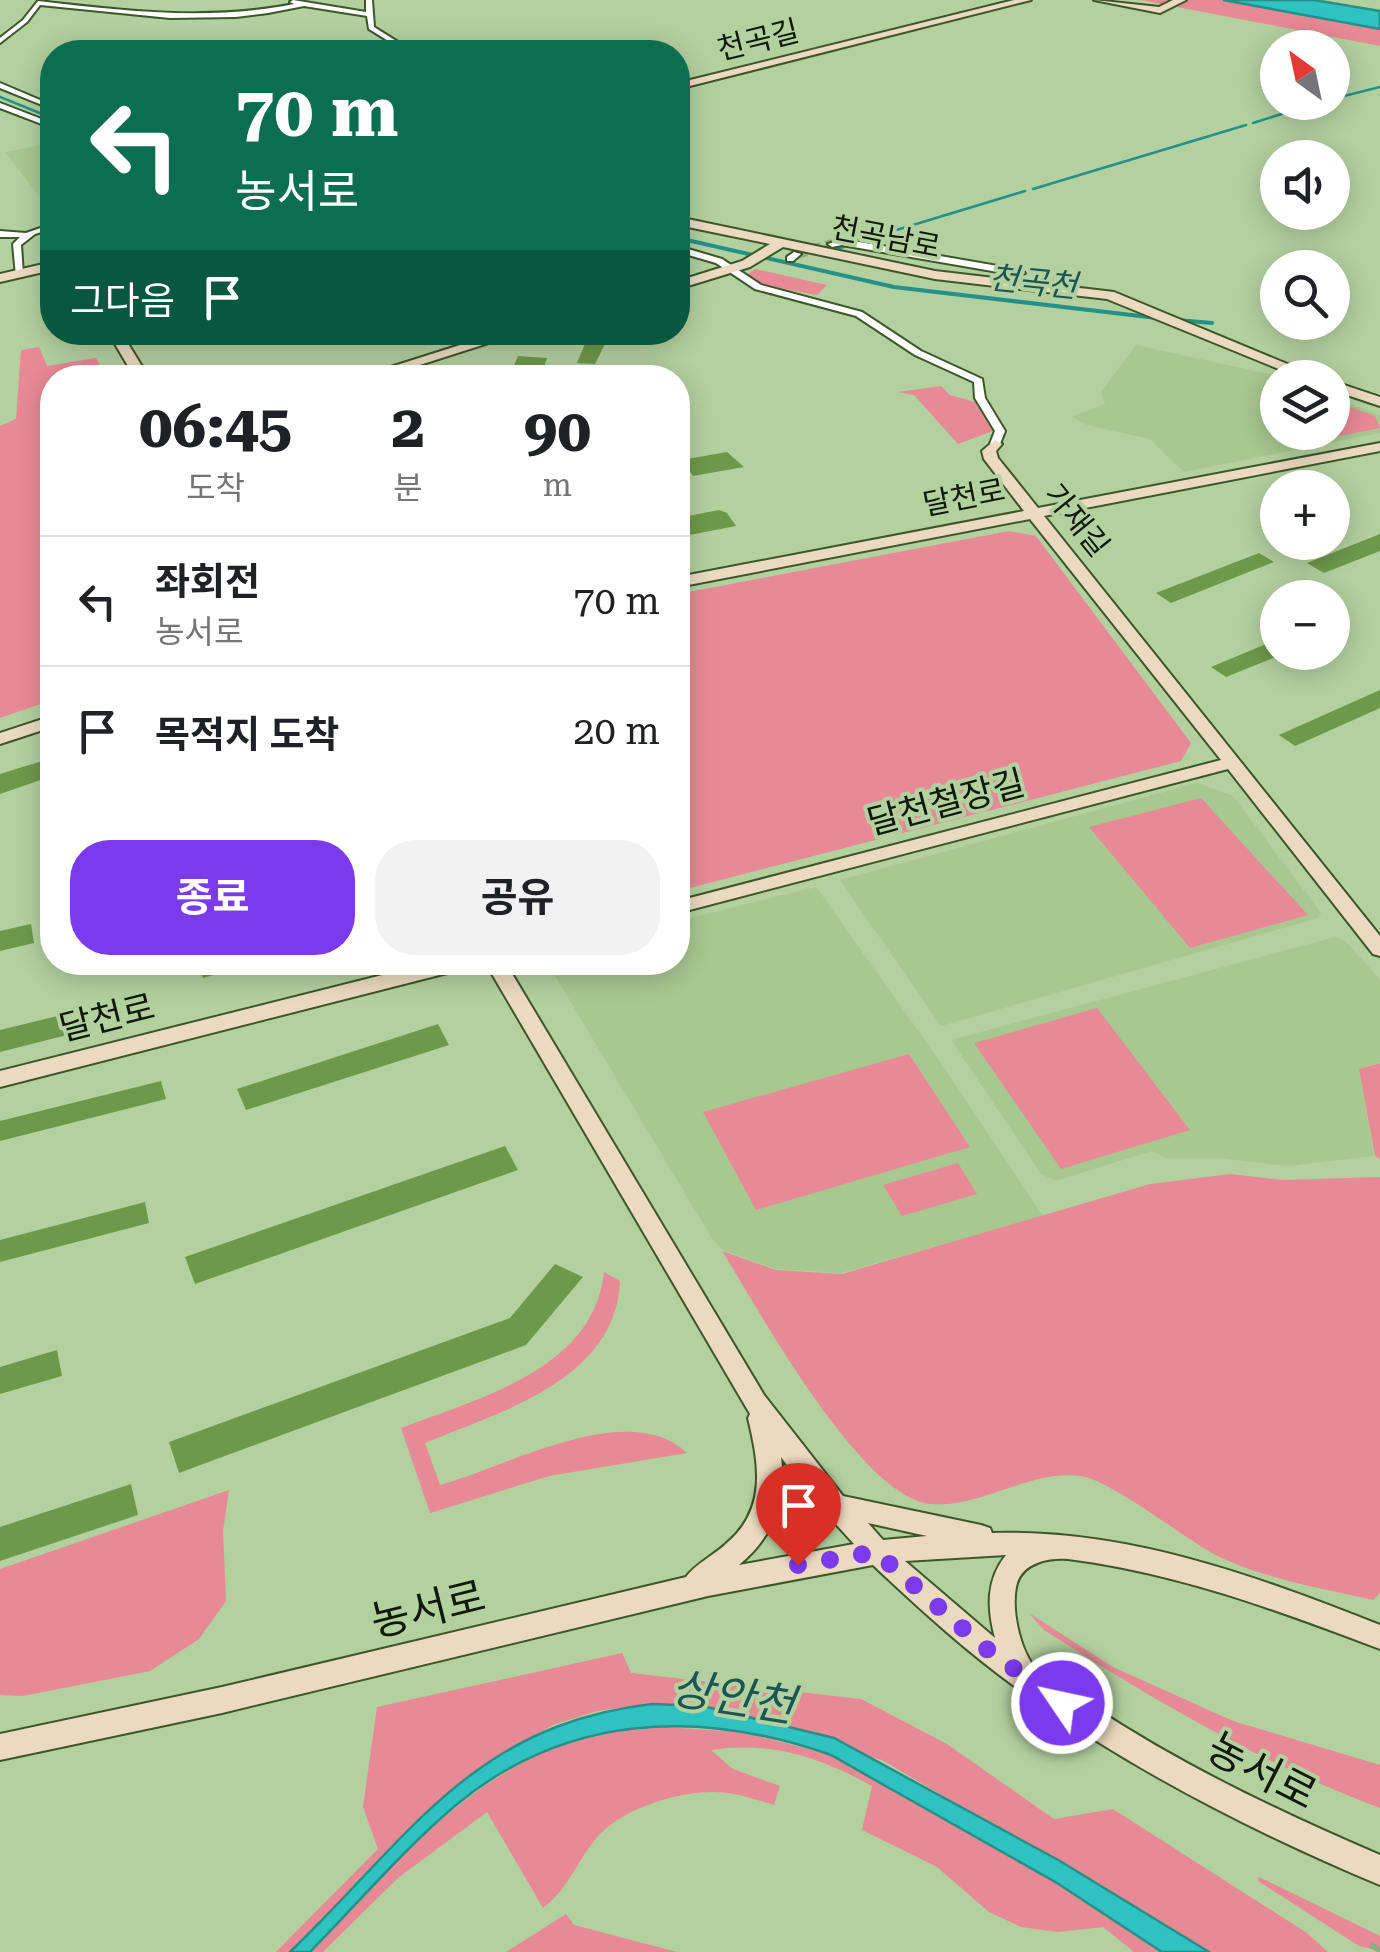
<!DOCTYPE html>
<html lang="ko">
<head>
<meta charset="utf-8">
<style>
  body { margin:0; font-family:"Roboto Serif","Noto Sans KR",serif; background:#f2f2f2; color:#202124; height:100vh; display:flex; flex-direction:column; font-size:38px; white-space:nowrap }
  * { box-sizing:border-box; margin:0 }
  p { font-size:32px; color:#757577 }
  .icon { flex:none; width:55px; height:55px; fill:none; stroke:currentColor; stroke-width:2; stroke-linecap:round; stroke-linejoin:round }
  .map { position:relative; flex:1; overflow:hidden }
  .sheet { position:absolute; left:40px; top:365px; width:650px; height:610px; display:flex; flex-direction:column; background:#fff; border-radius:40px; box-shadow:0 5px 25px #0003 }
  .sheet>* { flex:none }
  .top-card { position:absolute; left:40px; top:40px; width:650px; height:305px; border-radius:40px; box-shadow:0 5px 25px #0003; background:#0b6e4f; color:#fff; overflow:hidden }
  .needle { width:65px; rotate:327deg }
  .fabs { position:absolute; left:1260px; top:30px; display:grid; gap:20px }
  .fabs a { display:grid; place-items:center; width:90px; height:90px; border-radius:50%; background:#fff; box-shadow:0 5px 25px #0003; font-size:50px }
  .pin { position:absolute; display:grid; place-items:center; width:85px; height:85px; color:#fff; margin:-102px -42px; border-radius:50% 50% 50% 0; rotate:-45deg; box-shadow:0 0 10px #0007 }
  .pin .icon { rotate:45deg }
  .me { position:absolute; width:110px; margin:-55px; rotate:304deg; stroke-linejoin:round; filter:drop-shadow(0 0 8px #0008) }
  .turn { display:flex; align-items:center; gap:35px; height:210px; padding:0 30px; font-size:45px }
  .turn .icon { width:130px; height:130px; stroke-width:2.5 }
  .turn b { display:block; font-size:70px; line-height:85px }
  .then { display:flex; align-items:center; height:95px; padding:0 30px; background:#0003; gap:20px; font-size:38px }
  .eta { display:flex; justify-content:space-evenly; align-items:center; height:170px; text-align:center }
  .eta b { font-size:60px; font-weight:700; line-height:70px }
  .cta { display:flex; gap:20px; margin-top:auto; padding:20px 30px }
  .cta a { flex:1; height:115px; border-radius:40px; background:#7c3aed; color:#fff; font-size:40px; font-weight:700; line-height:115px; text-align:center }
  .cta a+a { background:#f2f2f2; color:#202124 }
  ul { padding:0; list-style:none }
  li { display:flex; align-items:center; gap:30px; height:130px; padding:0 30px; border-top:2px solid #e0e0e0 }
  li div { flex:1 }
  li b { display:block; font-size:38px }
  li em { font-style:normal }
  .map>svg:first-child { display:block }
  .built { fill:#a7c890 }
  .green { fill:#e88a95 }
  .water { fill:#2ec3c0; stroke:#259088; stroke-width:2.5 }
  .lines { fill:none; stroke-linecap:round; stroke-linejoin:round }
  .stream-far1 { stroke:#259088; stroke-width:2.5 }
  .stream { stroke:#259088; stroke-width:4 }
  .building { fill:#6e994b }
  .street-tunnel-far1 { stroke:#92ab81; stroke-width:10; stroke-dasharray:10 5; stroke-linecap:butt }
  .street-tunnel { stroke:#92ab81; stroke-width:19; stroke-dasharray:19 9; stroke-linecap:butt }
  .street-casing { stroke:#3d562a; stroke-width:4 }
  .secondary-casing { stroke:#3d562a; stroke-width:4 }
  .street { fill:#fff; fill-rule:evenodd }
  .secondary { fill:#ebdac0; fill-rule:evenodd }
  .route { stroke:#7c3aed; stroke-width:18; stroke-dasharray:0 32.4 }
  .labels { text-anchor:middle; dominant-baseline:central; stroke-width:8; stroke-linejoin:round; paint-order:stroke }
  .far-street-label { font-size:30px; fill:#0f1907; stroke:#b3d09f }
  .far-water-label { font-size:32px; font-style:italic; fill:#1b5554; stroke:#b3d09f }
  .street-label { font-size:35px; fill:#0f1907; stroke:#b3d09f }
  .near-street-label { font-size:42px; fill:#0f1907; stroke:#b3d09f }
  .near-water-label { font-size:45px; font-style:italic; fill:#1b5554; stroke:#b3d09f }
</style>
</head>
<body>
<div class="map">
<svg width="1380" height="1952" viewBox="0 0 1380 1952">
  <rect width="100%" height="100%" fill="#b3d09f"/>
  <!-- built -->
  <path class="built" d="M52 143V213L5 152Z
    M1136 345 1282 377 1278 378V432H1332L1333 398 1380 415V433L1184 472 1150 439 1087 425 1072 417 1105 404 1101 392Z
    M1197 783 1233 796 1321 913 1318 918 941 1026 840 880Z
    M816 887 937 1057 1043 1216 841 1273 776 1269 722 1250 713 1240 552 971 555 963 678 962V921Z
    M1335 937 1344 940 1380 979V1062L1359 1069 1374 1156 1288 1166 1218 1158H1166L1152 1151 1055 1181 1041 1174 951 1040Z"/>
  <!-- green -->
  <path class="green" d="M1141 0H1223L1380 29V46Z
    M755 269 827 285 817 295 757 284 745 277Z
    M39 347 47 366 96 358 106 377 52 378V700L0 718V426L16 419 21 350Z
    M941 386 950 395 975 402 993 431 958 444 914 395 898 392Z
    M1333 401 1375 416 1380 428 1296 445 1281 433 1332 432Z
    M1009 531 1036 536 1191 743 1181 761 678 891V594Z
    M1201 798 1308 915 1190 948 1089 827Z
    M1097 1008 1190 1130 1061 1169 974 1043Z
    M909 1054 970 1147 756 1210 703 1112Z
    M1380 1063V1159L1375 1156 1359 1069Z
    M958 1163 977 1194 902 1216 883 1185Z
    M1230 1174 1283 1180 1380 1177V1593L1373 1600C1325 1589 1256 1577 1212 1553 1183 1537 1110 1480 1081 1476 1030 1469 982 1508 931 1504 861 1498 759 1310 722 1251L776 1270 842 1274 1150 1184Z
    M604 1272 620 1281C616 1380 500 1412 425 1443L440 1485C505 1468 628 1397 687 1453L549 1476 430 1513 401 1428C478 1398 594 1370 604 1272Z
    M229 1490 223 1531 226 1601 199 1639 150 1671 23 1696 0 1695V1569Z
    M1029 1613 1113 1667 1233 1721 1380 1765V1808C1260 1763 1152 1699 1044 1630Z
    M622 1653 631 1673 861 1699 947 1744 1054 1819 1113 1809 1307 1933 1328 1952H1209L882 1760 652 1704 597 1711 553 1725 475 1771 392 1845 290 1952H276L378 1849 363 1807 377 1707Z
    M647 1726 744 1732 831 1755 1057 1883 1162 1952H1134L1103 1927 1058 1932 1021 1927 989 1912 937 1867 862 1830 872 1786C819 1757 772 1741 711 1750L733 1769 780 1786 774 1805C754 1799 734 1792 713 1792 675 1792 617 1810 594 1841 575 1865 568 1889 543 1908L487 1812 398 1878 323 1952H310C410 1849 494 1739 647 1726Z
    M1259 1877 1380 1936V1951L1359 1946 1258 1881Z
    M566 1914 574 1925 677 1952H506Z"/>
  <!-- water -->
  <path class="water" d="M1223 0H1314L1380 11V29Z
    M652 1704 703 1706 834 1738 1060 1861 1209 1952H1162L1057 1883 831 1755C700 1709 567 1713 456 1805 404 1849 358 1903 310 1952H290C410 1837 472 1725 652 1704Z"/>
  <g class="lines">
    <!-- stream-far1 -->
    <path class="stream-far1" d="M0 97 52 118
      M1332 99 1380 87
      M1253 123 1320 102
      M1033 189 1246 125
      M870 238 1025 191"/>
    <!-- stream -->
    <path class="stream" d="M678 238 894 287 1157 318
      M855 242 878 235
      M837 248 844 246
      M1178 320 1212 323"/>
  </g>
  <!-- building -->
  <path class="building" d="M587 339 606 342 595 364 577 363Z
    M518 356 547 358 540 378H509Z
    M727 452 744 467 693 476 685 464 690 463 687 459Z
    M719 510 727 513 736 526 684 536 678 527V518Z
    M1380 534V551L1324 573 1307 563Z
    M1259 553 1274 562 1171 603 1156 593Z
    M1278 639V656L1226 677 1211 667Z
    M1380 690V708L1295 746 1279 735Z
    M52 758V776L0 794V774Z
    M31 924 34 943 0 951V931Z
    M196 962H244V966L203 978Z
    M86 1009 91 1029 0 1052V1030Z
    M438 1024 449 1045 246 1110 237 1089Z
    M161 1081 166 1099 0 1141V1121Z
    M505 1146 518 1170 195 1284 185 1257Z
    M145 1202 149 1223 0 1262V1240Z
    M555 1264 583 1277 526 1345 179 1473 169 1442 510 1318Z
    M57 1350 62 1376 0 1394V1367Z
    M131 1484 138 1515 0 1561V1527Z"/>
  <g class="lines">
    <!-- street-tunnel-far1 -->
    <path class="street-tunnel-far1" d="M797 254 832 244"/>
    <!-- street-tunnel -->
    <path class="street-tunnel" d="M1377 1952 1380 1947"/>
    <defs>
      <path id="street" d="M293 0 366 12V0H372L374 27 414 52H406L369 29 367 16 304 6 268 13 236 17 170 18 40 5 27 22 0 43V38L23 20 38 1C124 11 209 21 294 4L290 2Z
        M0 83 52 105V109L0 88Z
        M0 103 52 123V128L0 108Z
        M52 224V229L35 234 21 245 23 274 16 276 13 244 20 237H0V231L26 233Z
        M842 239 1021 270 1025 273 1021 276 842 245 832 247 828 244Z
        M678 246 722 259 761 285 862 312 921 351 982 379 985 398 1005 431 1000 444 995 447 990 444 995 431 975 398 974 382 915 355 856 316 755 289 716 263 678 252Z
        M794 252 801 254 793 261H787V257Z"/>
      <path id="secondary" d="M1014 0H1031L678 89V83Z
        M1094 0 1159 7 1173 0H1186L1160 13Z
        M678 217 935 271 1114 292 1321 378H1301L1107 299 935 279 783 247 750 267 678 289V281L742 261 770 244 678 225Z
        M52 262V270L0 282V274Z
        M108 332H121L149 378H135Z
        M501 332H523L379 378H356Z
        M1332 381 1380 397V406L1332 390Z
        M995 440 1002 444 996 451 998 458 1038 508 1380 443V451L1044 516 1380 936V956L1373 954 1228 769 678 913V901L1221 760 1030 519 678 587V577L1024 511 984 459 982 451Z
        M52 716V727L0 744V733Z
        M434 962H473L463 969 0 1087V1071Z
        M485 962H505L764 1395 843 1496 981 1525 990 1528 992 1533C1128 1529 1256 1576 1380 1625V1649C1277 1610 1178 1573 1068 1559 1049 1558 1024 1562 1017 1583 1010 1608 1020 1652 1037 1670 1052 1686 1077 1697 1095 1708 1185 1767 1282 1813 1380 1855V1885C1255 1833 1135 1771 1024 1693 970 1655 921 1610 873 1565L708 1596 222 1713 0 1760V1734L222 1687 686 1577C696 1563 715 1555 728 1542 767 1508 759 1464 748 1418L750 1414ZM781 1457 805 1490 854 1544 739 1565C773 1537 787 1500 781 1457ZM868 1523 927 1536 883 1540ZM1006 1555C986 1580 987 1608 995 1638L905 1561Z"/>
    </defs>
    <!-- street casing -->
    <use href="#street" class="street-casing"/>
    <!-- secondary casing -->
    <use href="#secondary" class="secondary-casing"/>
    <!-- street -->
    <use href="#street" class="street"/>
    <!-- secondary -->
    <use href="#secondary" class="secondary"/>
  </g>
  <g class="lines">
    <!-- route -->
    <path class="route" d="M798 1565 876 1552 984 1647 1062 1703"/>
  </g>
  <g class="labels">
    <!-- far-street labels -->
    <g class="far-street-label">
      <text transform="translate(758 40) rotate(-14)">천곡길</text>
      <text transform="translate(886 237) rotate(11)">천곡남로</text>
      <text transform="translate(964 497) rotate(-11)">달천로</text>
      <text transform="translate(1077 520) rotate(51)">가재길</text>
    </g>
    <!-- far-water labels -->
    <g class="far-water-label">
      <text transform="translate(1033 282) rotate(6)">천곡천</text>
    </g>
    <!-- street labels -->
    <g class="street-label">
      <text transform="translate(946 803) rotate(-15)">달천철장길</text>
      <text transform="translate(107 1018) rotate(-14)">달천로</text>
    </g>
    <!-- near-street labels -->
    <g class="near-street-label">
      <text transform="translate(428 1609) rotate(-14)">농서로</text>
      <text transform="translate(1262 1771) rotate(27)">농서로</text>
    </g>
    <!-- near-water labels -->
    <g class="near-water-label">
      <text transform="translate(733 1697) rotate(9)">상안천</text>
    </g>
  </g>
</svg>
<div class="fabs">
<a><svg class="needle" viewBox="-14 -14 28 28"><path d="M0-13l5 13h-10z" fill="#e53935"/><path d="M0 13l5-13h-10z" fill="#757577"/></svg></a>
<a><svg class="icon" aria-label="sound" viewBox="0 0 24 24"><path d="M4 9h4l5-4v14l-5-4H4zM17 9q2 3 0 6"/></svg></a>
<a><svg class="icon" aria-label="search" viewBox="0 0 24 24"><circle cx="10" cy="10" r="6"/><path d="M15 15l6 6"/></svg></a>
<a><svg class="icon" aria-label="layers" viewBox="0 0 24 24"><path d="M12 4l9 5-9 5-9-5zM3 14l9 5 9-5"/></svg></a>
<a>+</a>
<a>−</a>
</div>
<div class="pin" style="left:798px;top:1565px;background:#d93025"><svg class="icon" aria-label="arrive" viewBox="0 0 24 24"><path d="M6 21V4h12l-3 4 3 4H6"/></svg></div>
<svg class="me" style="left:1062px;top:1703px" viewBox="-20 -20 40 40"><circle r="17" fill="#7c3aed" stroke="#fff" stroke-width="3"/><path d="M0-11L8 9 0 5-8 9z" fill="#fff"/></svg>
<div class="top-card">
<div class="turn"><svg class="icon" aria-label="left" viewBox="0 0 24 24"><path d="M17 20v-9H6M10 6l-5 5 5 5"/></svg><div><b>70 m</b>농서로</div></div>
<div class="then">그다음<svg class="icon" aria-label="arrive" viewBox="0 0 24 24"><path d="M6 21V4h12l-3 4 3 4H6"/></svg></div>
</div>
<section class="sheet">
<div class="eta">
<div><b>06:45</b><p>도착</p></div>
<div><b>2</b><p>분</p></div>
<div><b>90</b><p>m</p></div>
</div>
<ul>
<li><svg class="icon" aria-label="left" viewBox="0 0 24 24"><path d="M17 20v-9H6M10 6l-5 5 5 5"/></svg><div><b>좌회전</b><p>농서로</p></div><em>70 m</em></li>
<li><svg class="icon" aria-label="arrive" viewBox="0 0 24 24"><path d="M6 21V4h12l-3 4 3 4H6"/></svg><div><b>목적지 도착</b></div><em>20 m</em></li>
</ul>
<div class="cta"><a>종료</a><a>공유</a></div>
</section>
</div>
</body>
</html>
